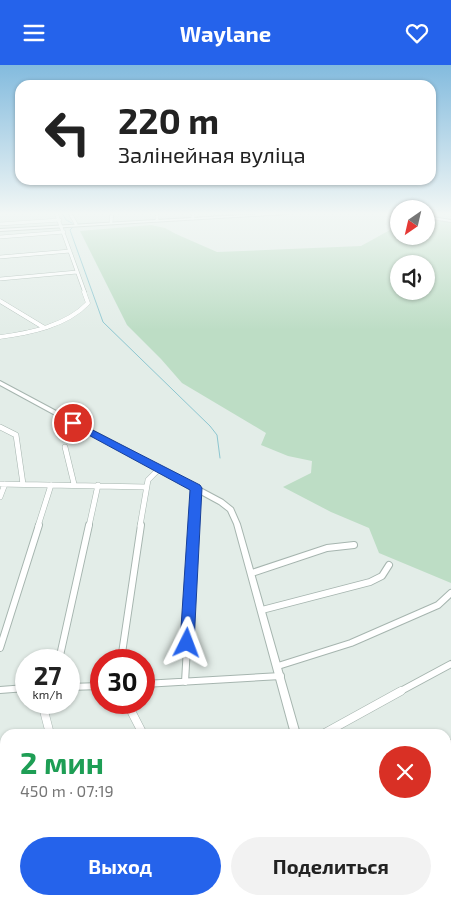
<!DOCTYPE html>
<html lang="ru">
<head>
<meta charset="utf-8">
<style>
  body { margin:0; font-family:"Exo 2",sans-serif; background:#f2f2f2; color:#222; height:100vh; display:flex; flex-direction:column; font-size:19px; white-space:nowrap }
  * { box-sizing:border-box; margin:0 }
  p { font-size:16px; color:#767676 }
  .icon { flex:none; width:28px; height:28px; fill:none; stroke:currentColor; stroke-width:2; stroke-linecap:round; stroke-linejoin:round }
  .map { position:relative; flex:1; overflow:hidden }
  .drawer { position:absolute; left:0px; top:664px; width:451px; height:176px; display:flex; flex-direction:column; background:#fff; border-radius:15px 15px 0 0; box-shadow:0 1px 4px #0004 }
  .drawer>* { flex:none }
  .hud { position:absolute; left:15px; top:15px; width:421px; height:105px; border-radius:15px; box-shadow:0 1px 4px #0004; background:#fff; color:#222; overflow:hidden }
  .needle { width:32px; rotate:214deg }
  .fabs { position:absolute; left:390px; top:135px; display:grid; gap:10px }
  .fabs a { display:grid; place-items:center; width:45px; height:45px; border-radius:50%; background:#fff; box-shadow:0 1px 4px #0004; font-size:25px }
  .speed { position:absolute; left:15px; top:584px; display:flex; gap:10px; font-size:25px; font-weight:700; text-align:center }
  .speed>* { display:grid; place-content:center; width:65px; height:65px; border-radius:50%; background:#fff; box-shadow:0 1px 4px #0004; line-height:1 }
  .speed small { font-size:12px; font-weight:400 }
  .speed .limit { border:8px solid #d22; background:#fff; color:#111 }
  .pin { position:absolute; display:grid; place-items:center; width:42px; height:42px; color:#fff; margin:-21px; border:2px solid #fff; border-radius:50%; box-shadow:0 1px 5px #0007 }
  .me { position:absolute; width:55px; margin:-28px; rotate:3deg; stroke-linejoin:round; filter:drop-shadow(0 0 4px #0008) }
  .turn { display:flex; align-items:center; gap:18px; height:105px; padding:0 20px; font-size:22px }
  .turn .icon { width:65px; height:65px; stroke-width:2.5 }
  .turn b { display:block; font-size:35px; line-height:42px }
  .round { display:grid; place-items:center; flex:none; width:52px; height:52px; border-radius:26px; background:#f2f2f2 }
  .headline { display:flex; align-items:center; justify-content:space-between; height:85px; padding:0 20px }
  h1 { font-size:30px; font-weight:700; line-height:38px; color:#1e9e55 }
  .action { display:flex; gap:10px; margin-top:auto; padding:10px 20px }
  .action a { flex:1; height:58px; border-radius:30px; background:#2563eb; color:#fff; font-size:20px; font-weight:700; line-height:58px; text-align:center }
  .action a+a { background:#f2f2f2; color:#222 }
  header { display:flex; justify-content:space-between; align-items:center; height:65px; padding:0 20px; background:#2563eb; color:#fff; font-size:22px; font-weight:700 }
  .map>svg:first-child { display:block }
  .green { fill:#bdddc5; fill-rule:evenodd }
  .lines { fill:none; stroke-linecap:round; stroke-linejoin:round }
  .stream { stroke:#8dc6d0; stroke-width:1 }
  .minor-far4-casing { stroke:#a6b5af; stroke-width:4 }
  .minor-far3-casing { stroke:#a6b5af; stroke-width:4.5 }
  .minor-far2-casing { stroke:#a6b5af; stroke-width:6 }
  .minor-far1-casing { stroke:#a6b5af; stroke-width:8 }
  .minor-casing { stroke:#a6b5af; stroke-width:9 }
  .tertiary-casing { stroke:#a6b5af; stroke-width:2 }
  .minor-far4 { stroke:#fff; stroke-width:3 }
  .minor-far3 { stroke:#fff; stroke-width:4 }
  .minor-far2 { stroke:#fff; stroke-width:5 }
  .minor-far1 { stroke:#fff; stroke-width:6 }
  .minor { stroke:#fff; stroke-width:8 }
  .tertiary { fill:#fff; fill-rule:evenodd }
  .route { fill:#2563eb; stroke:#184099 }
</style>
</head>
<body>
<header><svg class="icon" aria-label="menu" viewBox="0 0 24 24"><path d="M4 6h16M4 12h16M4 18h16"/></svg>Waylane<svg class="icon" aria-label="heart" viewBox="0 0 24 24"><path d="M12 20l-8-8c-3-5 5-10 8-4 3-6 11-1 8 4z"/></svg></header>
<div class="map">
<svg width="451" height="839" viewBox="0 0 451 839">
  <rect width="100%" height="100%" fill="#e3ede8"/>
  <!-- green -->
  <path class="green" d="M426 154 451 157V518L379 488 369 463 331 447 283 422 311 408 312 396 288 391 261 380 266 368 182 318 161 294 127 260 80 166 151 160 165 163 176 169 217 187 361 181 399 160V171H426ZM399 199H426V226H399Z"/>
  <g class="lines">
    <!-- stream -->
    <path class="stream" d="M62 148 66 155 72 158
      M74 161 70 165 103 257 210 361 217 370 220 393"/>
    <defs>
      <path id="minor-far4" d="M56 148 85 228
        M70 148 76 159
        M157 148V155
        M193 148V153
        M111 157 112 148
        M0 159 60 155
        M0 172 64 167
        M0 192 70 186
        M0 214 77 207"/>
      <path id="minor-far3" d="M0 236 43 262
        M0 272C30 268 66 261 88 238L84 227"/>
      <path id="minor-far2" d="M0 362 16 370 23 419
        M65 382 74 419
        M0 419 146 422
        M0 432 5 419
        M38 461 51 420
        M89 461 98 420
        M140 461 148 415 159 404
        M194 461 196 423"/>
      <path id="minor-far1" d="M252 508 327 483 354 480
        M262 545 370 517 382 511 389 500
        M0 583 39 460
        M59 595 89 460
        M121 595 141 460
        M278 601 351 578 438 540 451 528
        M185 617 194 460
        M144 619 281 611
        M69 622 101 621
        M0 625 26 623
        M399 627 451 599"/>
      <path id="minor" d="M42 638 50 669
        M127 638 143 669
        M323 669 401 626
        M446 683 451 679
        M446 807 451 801
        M229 835 232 839
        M118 839 124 835
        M420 839 423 835"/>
      <path id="tertiary" d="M276 148H289L287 149 0 166V164Z
        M393 148H399V149H394Z
        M426 151 451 155V157L426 153Z
        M0 316 223 435 233 443 240 459 300 669H291L234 459 228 446 219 439 0 320Z
        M336 835H347L348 839H337Z"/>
    </defs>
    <!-- minor-far4 casing -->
    <use href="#minor-far4" class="minor-far4-casing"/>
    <!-- minor-far3 casing -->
    <use href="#minor-far3" class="minor-far3-casing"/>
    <!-- minor-far2 casing -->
    <use href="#minor-far2" class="minor-far2-casing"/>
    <!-- minor-far1 casing -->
    <use href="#minor-far1" class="minor-far1-casing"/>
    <!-- minor casing -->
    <use href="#minor" class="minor-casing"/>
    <!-- tertiary casing -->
    <use href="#tertiary" class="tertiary-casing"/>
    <!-- minor-far4 -->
    <use href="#minor-far4" class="minor-far4"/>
    <!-- minor-far3 -->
    <use href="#minor-far3" class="minor-far3"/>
    <!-- minor-far2 -->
    <use href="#minor-far2" class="minor-far2"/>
    <!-- minor-far1 -->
    <use href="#minor-far1" class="minor-far1"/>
    <!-- minor -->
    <use href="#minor" class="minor"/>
    <!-- tertiary -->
    <use href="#tertiary" class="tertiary"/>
  </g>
  <!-- sky -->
  <linearGradient id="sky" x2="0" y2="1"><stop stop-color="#83bbde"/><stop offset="0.56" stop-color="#f2f7f5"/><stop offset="1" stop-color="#f2f7f5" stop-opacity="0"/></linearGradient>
  <rect width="451" height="265" fill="url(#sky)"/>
  <!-- route -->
  <path class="route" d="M73 355 200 420 202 423 194 578 192 583 187 584 182 583 180 578 190 425 70 360V356Z"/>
</svg>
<div class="fabs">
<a><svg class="needle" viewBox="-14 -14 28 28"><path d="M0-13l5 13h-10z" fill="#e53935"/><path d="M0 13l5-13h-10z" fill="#767676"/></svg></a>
<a><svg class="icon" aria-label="sound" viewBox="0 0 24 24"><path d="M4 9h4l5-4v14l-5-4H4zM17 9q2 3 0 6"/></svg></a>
</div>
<div class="speed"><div>27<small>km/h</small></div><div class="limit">30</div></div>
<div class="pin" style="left:73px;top:358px;background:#d93025"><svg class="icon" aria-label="arrive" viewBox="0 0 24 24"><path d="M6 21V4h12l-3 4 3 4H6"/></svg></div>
<svg class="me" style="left:187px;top:578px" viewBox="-20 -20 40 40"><path d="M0-17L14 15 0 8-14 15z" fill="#2563eb" stroke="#fff" stroke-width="4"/></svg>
<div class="hud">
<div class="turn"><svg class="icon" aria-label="left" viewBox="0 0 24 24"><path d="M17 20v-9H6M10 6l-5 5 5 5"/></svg><div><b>220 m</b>Залінейная вуліца</div></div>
</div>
<section class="drawer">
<div class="headline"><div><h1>2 мин</h1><p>450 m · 07:19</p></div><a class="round" style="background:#d93025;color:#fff"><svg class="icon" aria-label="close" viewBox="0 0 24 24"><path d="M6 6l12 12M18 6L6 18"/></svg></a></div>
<div class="action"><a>Выход</a><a>Поделиться</a></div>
</section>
</div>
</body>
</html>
